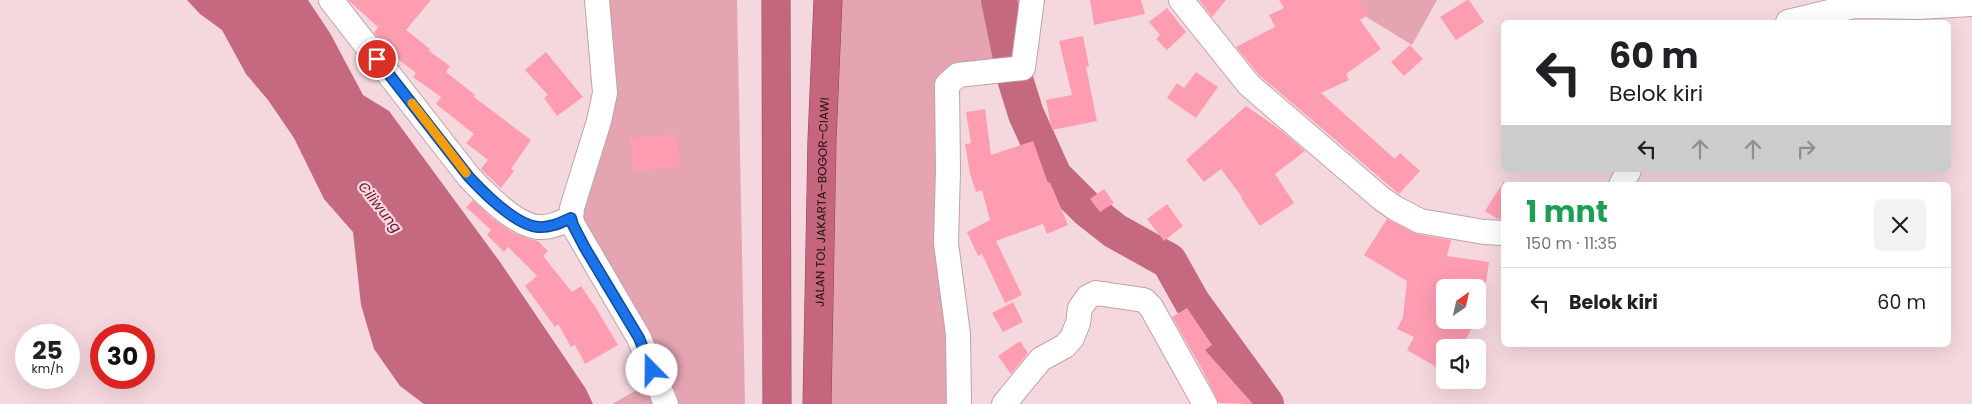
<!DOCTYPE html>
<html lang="id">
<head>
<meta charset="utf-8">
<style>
  body { margin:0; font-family:Poppins,sans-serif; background:#f2f2f2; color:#202124; height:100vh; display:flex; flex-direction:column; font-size:19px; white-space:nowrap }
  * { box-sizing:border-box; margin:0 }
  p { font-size:16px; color:#757577 }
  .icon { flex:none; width:28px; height:28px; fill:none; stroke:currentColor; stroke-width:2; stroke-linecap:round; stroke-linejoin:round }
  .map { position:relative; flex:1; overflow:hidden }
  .drawer { position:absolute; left:1501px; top:182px; width:450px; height:165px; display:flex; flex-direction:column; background:#fff; border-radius:8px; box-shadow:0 5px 20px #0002 }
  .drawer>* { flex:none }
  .hud { position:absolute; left:1501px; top:20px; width:450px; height:152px; border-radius:8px; box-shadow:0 5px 20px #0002; background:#fff; color:#202124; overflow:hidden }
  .needle { width:32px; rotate:34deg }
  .controls { position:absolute; left:1436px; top:279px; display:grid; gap:10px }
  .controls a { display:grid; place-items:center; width:50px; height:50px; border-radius:8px; background:#fff; box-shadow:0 5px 20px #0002; font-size:25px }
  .speed { position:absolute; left:15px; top:324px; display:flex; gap:10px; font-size:25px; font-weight:700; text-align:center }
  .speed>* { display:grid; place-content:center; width:65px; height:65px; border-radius:50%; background:#fff; box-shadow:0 5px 20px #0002; line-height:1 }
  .speed small { font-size:12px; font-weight:400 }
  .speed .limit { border:8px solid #d22; background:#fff; color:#111 }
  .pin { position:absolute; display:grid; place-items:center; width:42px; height:42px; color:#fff; margin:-21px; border:2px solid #fff; border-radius:50%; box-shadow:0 1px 5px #0007 }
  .me { position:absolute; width:55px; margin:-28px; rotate:338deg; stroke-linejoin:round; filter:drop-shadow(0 0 4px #0008) }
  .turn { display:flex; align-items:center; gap:18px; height:105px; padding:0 25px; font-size:22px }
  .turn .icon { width:65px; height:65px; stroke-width:2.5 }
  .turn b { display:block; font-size:35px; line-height:42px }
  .lanes { display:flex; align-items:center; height:48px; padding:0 25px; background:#0003; justify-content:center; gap:25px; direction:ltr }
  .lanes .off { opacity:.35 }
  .round { display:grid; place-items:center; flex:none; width:52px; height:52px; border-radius:8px; background:#f2f2f2 }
  .headline { display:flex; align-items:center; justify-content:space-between; height:85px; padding:0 25px }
  h1 { font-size:30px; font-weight:700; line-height:38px; color:#1e9e55 }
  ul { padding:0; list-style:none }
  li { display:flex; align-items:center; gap:15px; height:70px; padding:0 25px; border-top:1px solid #e0e0e0 }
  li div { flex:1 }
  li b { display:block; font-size:19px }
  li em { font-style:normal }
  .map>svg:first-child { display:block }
  .green { fill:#e4a4b1 }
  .water { fill:#c56980 }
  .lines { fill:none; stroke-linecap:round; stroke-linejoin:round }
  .river { stroke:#c56980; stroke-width:36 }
  .building { fill:#fe9cb2 }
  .minor-casing { stroke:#bfa3a8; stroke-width:26 }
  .motorway-casing { stroke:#894858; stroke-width:29 }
  .minor { stroke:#fff; stroke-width:24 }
  .motorway { stroke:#c5667e; stroke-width:28 }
  .route-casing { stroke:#114b97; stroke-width:12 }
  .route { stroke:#1a73e8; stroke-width:9 }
  .slow { stroke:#f59e0b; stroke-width:9 }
  .labels { text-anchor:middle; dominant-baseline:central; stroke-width:4.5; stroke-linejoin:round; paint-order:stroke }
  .street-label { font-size:12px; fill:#1a1012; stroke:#f5d8dd }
  .water-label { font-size:14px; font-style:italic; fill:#6a1532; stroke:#f5d8dd }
</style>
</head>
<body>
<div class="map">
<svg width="1972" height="404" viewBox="0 0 1972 404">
  <rect width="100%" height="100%" fill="#f5d8dd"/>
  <!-- green -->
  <path class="green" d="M591 0H737L745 404H671L568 203 603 105Z
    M828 0H988L1005 70 947 85 959 404H817Z
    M1007 0H1032L1023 68Z
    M1339 0H1437L1412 45Z
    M646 385 658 404H612Z"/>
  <!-- water -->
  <path class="water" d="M187 0H308L330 33 363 95 389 111 500 262 586 389 593 404H424L400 386 374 349 361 305 353 232 324 199 294 138 268 100 246 74 222 30 200 14Z
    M988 0H1007L1030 94 1027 103 1016 104Z"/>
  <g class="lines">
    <!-- river -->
    <path class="river" d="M999 0 1016 82 1026 114 1054 176 1087 209 1115 231 1169 261 1192 302 1266 404"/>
  </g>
  <!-- building -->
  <path class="building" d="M348 0H431L406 30 430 49 429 51 450 66 446 72 475 95 474 97 531 140 511 169 514 171 501 188 481 169 488 160 466 143 474 134 436 104 441 97 413 77 416 73 388 51 374 33 378 27Z
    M1090 0H1141L1145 14 1094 25Z
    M1199 0H1226L1212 17Z
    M1279 0H1360L1369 14 1360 20 1381 49 1346 74 1349 80 1321 93 1395 159 1400 153 1420 171 1399 194 1259 75 1236 47 1275 27 1269 15 1284 8Z
    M1467 0H1469L1484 22 1456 40 1440 17Z
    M1167 8 1186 32 1167 50 1156 39 1160 35 1149 22Z
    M1083 36 1089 66 1086 67 1097 121 1052 130 1046 100 1072 95 1059 41Z
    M1410 45 1423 59 1404 76 1391 62Z
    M546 52 583 97 557 116 544 98 548 95 525 70Z
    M1196 72 1218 87 1196 118 1167 98 1177 83 1184 88Z
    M1246 106 1282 131 1305 151 1275 174 1294 203 1260 226 1241 198 1242 197 1221 169 1204 182 1186 160Z
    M985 109 991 155 1033 141 1048 183 1050 182 1068 225 1047 234 1043 224 996 241 1022 295 1005 303 982 254 978 256 967 232 990 220 982 190 976 192 970 174 965 144 971 143 966 112Z
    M677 134 680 167 633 171 630 138Z
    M1504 181V219H1498L1485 211Z
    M1104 189 1114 203 1100 212 1090 199Z
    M473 200 492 218 512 232 526 238 538 241 548 251 543 256 572 292 581 286 596 308 618 345 585 364 575 345 571 347 558 324 555 327 525 286 537 276 508 247 504 252 487 235 491 230 466 207Z
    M1167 204 1183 226 1164 241 1147 219Z
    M1387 219 1417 234 1451 240 1447 256 1489 262 1486 283H1481V288H1445V320H1476L1461 348H1445V372L1407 350 1414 337 1397 329 1403 317 1407 281 1364 255Z
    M1013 302 1023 322 1003 332 992 313Z
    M1187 308 1212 345 1205 350 1253 404 1219 403 1203 371 1172 317Z
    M1020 341 1028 353 1011 374 998 356Z"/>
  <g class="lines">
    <defs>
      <path id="minor" d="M331 0 469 177C484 193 515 225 538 227 550 228 560 223 571 218
        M597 0 605 93 599 121 572 208 571 218 573 225 639 338 666 404
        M1181 0 1249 85 1382 199 1395 208 1420 221 1484 232 1504 233
        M1788 22 1854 6 1919 7 1972 4
        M1621 185 1629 170
        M959 404 958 334 946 243 948 170 947 85 958 75 1023 68 1032 0
        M1004 404 1041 359 1065 346 1072 338 1078 323 1080 308 1088 297 1096 293 1144 300 1151 307 1205 404"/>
      <g id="motorway">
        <path d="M776 0 777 404"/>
        <path id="s1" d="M817 404 822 140 828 0"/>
      </g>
    </defs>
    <!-- minor casing -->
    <use href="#minor" class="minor-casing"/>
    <!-- motorway casing -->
    <use href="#motorway" class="motorway-casing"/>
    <!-- minor -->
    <use href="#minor" class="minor"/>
    <!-- motorway -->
    <use href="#motorway" class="motorway"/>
  </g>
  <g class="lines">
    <defs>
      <path id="route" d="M377 59 469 177C484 193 516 225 538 227 550 228 560 223 571 218L573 225 585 248 639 338 652 370"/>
    </defs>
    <!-- route casing -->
    <use href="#route" class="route-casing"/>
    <!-- route -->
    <use href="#route" class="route"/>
    <!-- slow -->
    <path class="slow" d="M412 103 466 173"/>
  </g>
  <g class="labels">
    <!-- street labels -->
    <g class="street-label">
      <text stroke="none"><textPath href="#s1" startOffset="202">JALAN TOL JAKARTA–BOGOR–CIAWI</textPath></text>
    </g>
    <!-- water labels -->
    <g class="water-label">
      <text transform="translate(380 207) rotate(52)">Ciliwung</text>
    </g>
  </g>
</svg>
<div class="controls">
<a><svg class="needle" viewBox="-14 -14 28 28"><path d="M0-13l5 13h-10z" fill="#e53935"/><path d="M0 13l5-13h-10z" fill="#757577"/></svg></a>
<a><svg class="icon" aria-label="sound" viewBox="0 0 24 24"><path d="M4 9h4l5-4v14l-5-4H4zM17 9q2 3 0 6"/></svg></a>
</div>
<div class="speed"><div>25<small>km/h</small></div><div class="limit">30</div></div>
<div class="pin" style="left:377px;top:59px;background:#d93025"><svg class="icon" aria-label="arrive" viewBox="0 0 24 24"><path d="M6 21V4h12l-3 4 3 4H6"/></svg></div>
<svg class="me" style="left:652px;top:370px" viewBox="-20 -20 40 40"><circle r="19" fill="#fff"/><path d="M0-13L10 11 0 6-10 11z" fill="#1a73e8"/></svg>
<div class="hud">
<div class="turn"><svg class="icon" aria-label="left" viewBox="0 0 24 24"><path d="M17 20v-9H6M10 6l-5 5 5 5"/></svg><div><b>60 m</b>Belok kiri</div></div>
<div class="lanes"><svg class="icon" aria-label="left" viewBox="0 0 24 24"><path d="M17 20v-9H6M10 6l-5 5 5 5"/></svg><svg class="icon off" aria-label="ahead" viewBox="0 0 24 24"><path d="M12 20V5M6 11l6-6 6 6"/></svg><svg class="icon off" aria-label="ahead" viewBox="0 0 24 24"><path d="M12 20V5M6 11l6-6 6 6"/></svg><svg class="icon off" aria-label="right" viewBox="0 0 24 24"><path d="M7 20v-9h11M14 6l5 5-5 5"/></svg></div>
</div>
<section class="drawer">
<div class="headline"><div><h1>1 mnt</h1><p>150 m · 11:35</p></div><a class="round"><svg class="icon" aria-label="close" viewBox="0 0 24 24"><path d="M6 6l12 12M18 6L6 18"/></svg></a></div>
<ul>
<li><svg class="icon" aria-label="left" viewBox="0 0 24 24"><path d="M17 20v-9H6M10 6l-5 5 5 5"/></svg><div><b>Belok kiri</b></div><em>60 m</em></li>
</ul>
</section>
</div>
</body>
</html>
